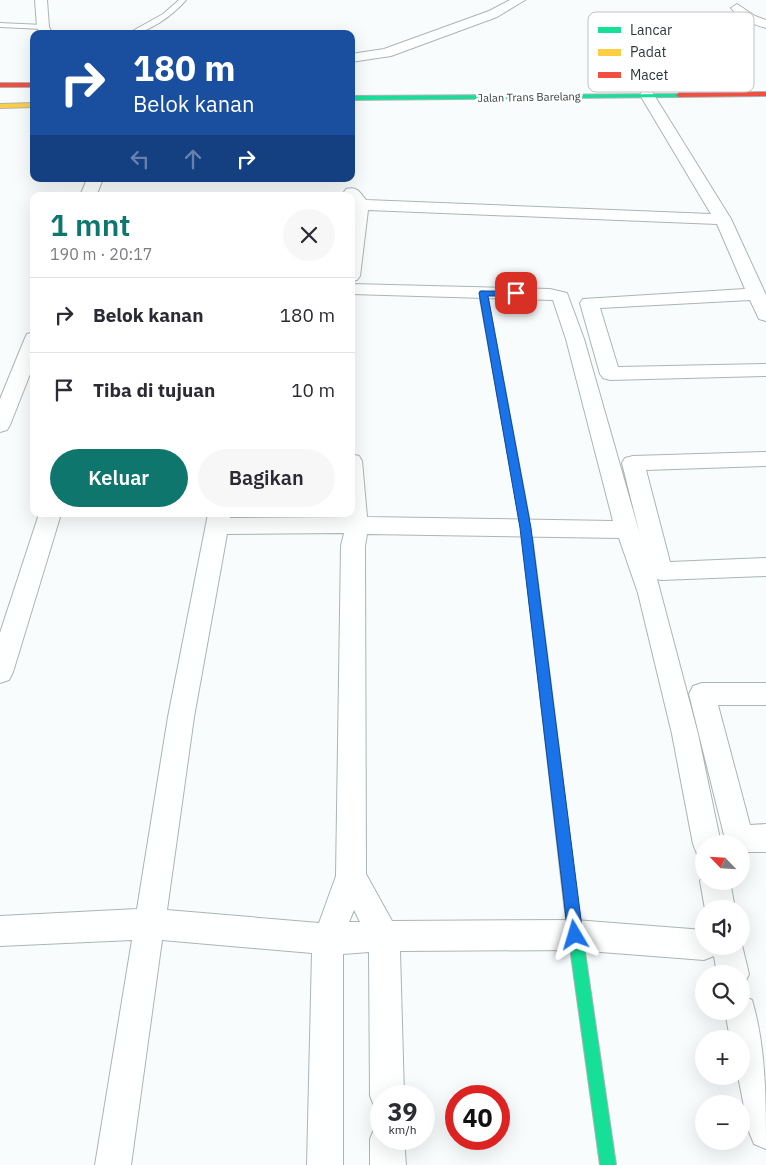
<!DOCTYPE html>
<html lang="id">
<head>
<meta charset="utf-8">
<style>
  body { margin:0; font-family:"IBM Plex Sans",sans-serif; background:#f7f7f7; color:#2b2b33; height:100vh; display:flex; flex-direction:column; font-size:19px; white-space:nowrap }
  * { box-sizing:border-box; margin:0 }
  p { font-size:16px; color:#7c7c81 }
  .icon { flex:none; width:28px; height:28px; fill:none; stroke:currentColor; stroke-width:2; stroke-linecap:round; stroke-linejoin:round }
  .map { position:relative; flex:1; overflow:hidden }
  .side { position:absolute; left:30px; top:192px; width:325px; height:325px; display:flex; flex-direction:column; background:#fff; border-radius:10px; box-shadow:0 5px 20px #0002 }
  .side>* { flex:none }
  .guide { position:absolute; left:30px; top:30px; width:325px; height:152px; border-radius:10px; box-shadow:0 5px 20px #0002; background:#1a4fa0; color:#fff; overflow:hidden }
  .needle { width:32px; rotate:295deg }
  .controls { position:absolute; left:695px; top:835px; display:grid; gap:10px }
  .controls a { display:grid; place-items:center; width:55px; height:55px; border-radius:50%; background:#fff; box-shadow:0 5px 20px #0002; font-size:25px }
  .speed { position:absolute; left:370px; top:1085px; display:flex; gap:10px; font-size:25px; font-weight:700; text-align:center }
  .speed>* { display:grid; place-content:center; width:65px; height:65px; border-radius:50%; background:#fff; box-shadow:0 5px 20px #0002; line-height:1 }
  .speed small { font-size:12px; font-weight:400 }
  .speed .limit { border:8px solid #d22; background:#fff; color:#111 }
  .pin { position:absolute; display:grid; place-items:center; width:42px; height:42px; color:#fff; margin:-21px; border-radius:10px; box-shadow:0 2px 8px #0006 }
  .me { position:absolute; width:55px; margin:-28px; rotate:353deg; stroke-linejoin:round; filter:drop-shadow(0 0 4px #0008) }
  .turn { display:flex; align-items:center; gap:18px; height:105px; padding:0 20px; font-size:22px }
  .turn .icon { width:65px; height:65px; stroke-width:2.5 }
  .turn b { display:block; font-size:35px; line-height:42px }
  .lanes { display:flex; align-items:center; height:48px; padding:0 20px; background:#0003; justify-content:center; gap:25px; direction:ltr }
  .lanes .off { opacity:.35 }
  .round { display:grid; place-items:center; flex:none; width:52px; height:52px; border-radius:26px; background:#f7f7f7 }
  .headline { display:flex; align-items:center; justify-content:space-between; height:85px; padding:0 20px }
  h1 { font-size:30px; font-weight:600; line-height:38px; color:#0f766e }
  .cta { display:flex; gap:10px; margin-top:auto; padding:10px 20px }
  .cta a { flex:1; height:58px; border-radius:30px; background:#0f766e; color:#fff; font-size:20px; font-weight:600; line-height:58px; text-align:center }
  .cta a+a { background:#f7f7f7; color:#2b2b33 }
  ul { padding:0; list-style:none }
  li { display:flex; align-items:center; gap:15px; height:75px; padding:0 20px; border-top:1px solid #e1e1e2 }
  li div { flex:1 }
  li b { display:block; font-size:19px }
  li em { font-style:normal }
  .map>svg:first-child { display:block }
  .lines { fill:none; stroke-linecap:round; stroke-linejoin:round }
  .lane-casing { stroke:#adb4b5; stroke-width:2 }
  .street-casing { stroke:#adb4b5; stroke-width:2 }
  .fast-casing { stroke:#adb4b5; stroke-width:2 }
  .slow-casing { stroke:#adb4b5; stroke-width:2 }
  .jam-casing { stroke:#adb4b5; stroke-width:2 }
  .lane { fill:#feffff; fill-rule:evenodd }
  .street { fill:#feffff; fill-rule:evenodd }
  .fast { fill:#16e098; fill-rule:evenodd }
  .slow { fill:#ffcf43; fill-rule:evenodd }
  .jam { fill:#f24e42; fill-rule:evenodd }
  .route { fill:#1a73e8; stroke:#114b97 }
  .labels { text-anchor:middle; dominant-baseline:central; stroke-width:5; stroke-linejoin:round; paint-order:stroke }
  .far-street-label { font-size:11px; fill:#2c3839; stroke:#fff }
  .key { fill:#fff; stroke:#c0c3c4; stroke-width:1 }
  .key-label { font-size:14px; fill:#2c3839 }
</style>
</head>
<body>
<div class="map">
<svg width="766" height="1165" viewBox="0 0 766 1165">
  <rect width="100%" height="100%" fill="#f8fcfc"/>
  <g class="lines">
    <defs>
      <path id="lane" d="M179 0H186C173 15 148 34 127 34L163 14Z
        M0 23 43 25 46 27 43 29 0 27Z"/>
      <path id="street" d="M35 0H47L49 27 53 34H40L37 27Z
        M510 0H525L497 17 391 56 351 62V54L384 49 489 11Z
        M737 4 755 16 766 20V28C752 24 740 19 731 8Z
        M647 91 652 92 654 95 731 219 766 295V321L759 319 750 300 600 308 618 367 766 364V376L610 380 603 378 600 374 580 303 583 299 745 289 717 224 368 210 360 276 357 280 351 281V196H347L344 192 346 189C357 186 360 192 366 200L711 214 640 95 642 92Z
        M87 179H103L96 196H80Z
        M351 284 550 289 567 293 584 339 640 535 622 463 625 458 633 456 766 452V466L646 470 670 562 766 558V576L661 580 657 579 698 734 721 844H704V856L697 854 693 844 672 734 638 593 619 538 367 534 365 546 366 874 392 921 575 920 704 930V946H741V941L749 974 744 985 741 986V974H717L714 956 704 960 575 950 400 951 404 1096H381V1111L375 1108 370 1096 369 952 343 954V1165H307L312 953 162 940 131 1165H95L132 940 0 946V916L137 909 168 717 208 514H230V518L345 517V514H351V454L359 456 362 461 367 517 613 521 566 339 553 300 351 294ZM344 533 341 546 336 876 319 923 167 910 194 717 227 534ZM354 910 360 922H349Z
        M34 332V364L10 425 7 430 0 432V399L25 338 27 334Z
        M39 514H61L13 672 9 680 0 683V633Z
        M702 683H766V705H718L750 825 766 824V852H741V844H727L725 839 689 694 693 686Z
        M704 873V881H730L735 909H705L700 881Z
        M741 995 752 1000C766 1047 766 1100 766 1149L754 1144 749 1132 738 1076H741V1039H730L725 1011H741Z
        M381 1124V1139H404L406 1165H370V1139L375 1127Z"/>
      <path id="fast" d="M681 94 682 95 679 97 351 100V96Z
        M483 290 487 293 531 528 551 685 549 689 545 690 541 689 539 685 521 528 479 293Z
        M571 897 576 899 578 904 616 1165H600L564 904 566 899Z"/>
      <path id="slow" d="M34 103V107L0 108V104Z
        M545 680 549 681 551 685 578 904 576 909 571 911 566 909 564 904 539 685 541 681Z"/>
      <path id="jam" d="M0 83H34V87H0Z
        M766 92V96L679 97 676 95 679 93Z"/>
    </defs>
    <!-- lane casing -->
    <use href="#lane" class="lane-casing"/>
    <!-- street casing -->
    <use href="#street" class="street-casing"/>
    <!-- fast casing -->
    <use href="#fast" class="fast-casing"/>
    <!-- slow casing -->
    <use href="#slow" class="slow-casing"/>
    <!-- jam casing -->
    <use href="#jam" class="jam-casing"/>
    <!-- lane -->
    <use href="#lane" class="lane"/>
    <!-- street -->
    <use href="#street" class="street"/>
    <!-- fast -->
    <use href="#fast" class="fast"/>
    <!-- slow -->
    <use href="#slow" class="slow"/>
    <!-- jam -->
    <use href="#jam" class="jam"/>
  </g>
  <!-- route -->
  <path class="route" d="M480 291H516L521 293 516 296H488L531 528 583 935 581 940 575 942 570 940 568 935 520 528 479 293Z"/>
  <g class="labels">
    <!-- far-street labels -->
    <g class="far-street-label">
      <text transform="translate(529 97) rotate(-1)">Jalan Trans Barelang</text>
    </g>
  </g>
  <!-- legend -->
  <rect x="588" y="12" width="166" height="80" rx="8" class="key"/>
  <rect x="598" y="27" width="23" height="6" fill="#16e098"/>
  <rect x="598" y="49" width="23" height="7" fill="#ffcf43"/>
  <rect x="598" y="72" width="23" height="6" fill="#f24e42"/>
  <g class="key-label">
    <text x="630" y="35">Lancar</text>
    <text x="630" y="57">Padat</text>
    <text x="630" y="80">Macet</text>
  </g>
</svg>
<div class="controls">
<a><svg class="needle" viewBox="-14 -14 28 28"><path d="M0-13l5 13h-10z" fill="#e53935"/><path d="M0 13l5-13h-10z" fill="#7c7c81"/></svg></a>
<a><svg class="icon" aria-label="sound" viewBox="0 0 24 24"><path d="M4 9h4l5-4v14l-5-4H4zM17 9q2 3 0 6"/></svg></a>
<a><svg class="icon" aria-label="search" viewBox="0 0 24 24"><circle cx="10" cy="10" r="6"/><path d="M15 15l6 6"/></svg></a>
<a>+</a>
<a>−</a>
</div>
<div class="speed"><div>39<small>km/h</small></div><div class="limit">40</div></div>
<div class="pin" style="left:516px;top:293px;background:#d93025"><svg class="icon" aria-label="arrive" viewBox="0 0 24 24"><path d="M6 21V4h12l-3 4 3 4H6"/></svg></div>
<svg class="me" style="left:575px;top:935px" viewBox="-20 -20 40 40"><path d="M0-17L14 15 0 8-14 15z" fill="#1a73e8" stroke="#fff" stroke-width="4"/></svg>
<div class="guide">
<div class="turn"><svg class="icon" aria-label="right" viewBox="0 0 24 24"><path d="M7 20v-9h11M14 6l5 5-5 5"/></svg><div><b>180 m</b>Belok kanan</div></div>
<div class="lanes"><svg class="icon off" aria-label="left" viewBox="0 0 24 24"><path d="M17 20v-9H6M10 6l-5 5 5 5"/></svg><svg class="icon off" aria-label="ahead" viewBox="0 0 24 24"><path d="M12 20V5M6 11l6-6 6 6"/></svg><svg class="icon" aria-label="right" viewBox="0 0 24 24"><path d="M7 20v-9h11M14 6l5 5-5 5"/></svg></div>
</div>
<section class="side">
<div class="headline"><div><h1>1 mnt</h1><p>190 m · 20:17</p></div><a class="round"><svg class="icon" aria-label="close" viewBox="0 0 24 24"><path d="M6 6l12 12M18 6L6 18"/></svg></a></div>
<ul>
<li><svg class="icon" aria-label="right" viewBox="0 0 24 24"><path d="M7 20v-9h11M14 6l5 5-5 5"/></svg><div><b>Belok kanan</b></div><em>180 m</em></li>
<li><svg class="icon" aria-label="arrive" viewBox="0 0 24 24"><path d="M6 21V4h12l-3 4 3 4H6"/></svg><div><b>Tiba di tujuan</b></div><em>10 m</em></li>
</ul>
<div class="cta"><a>Keluar</a><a>Bagikan</a></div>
</section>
</div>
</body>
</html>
